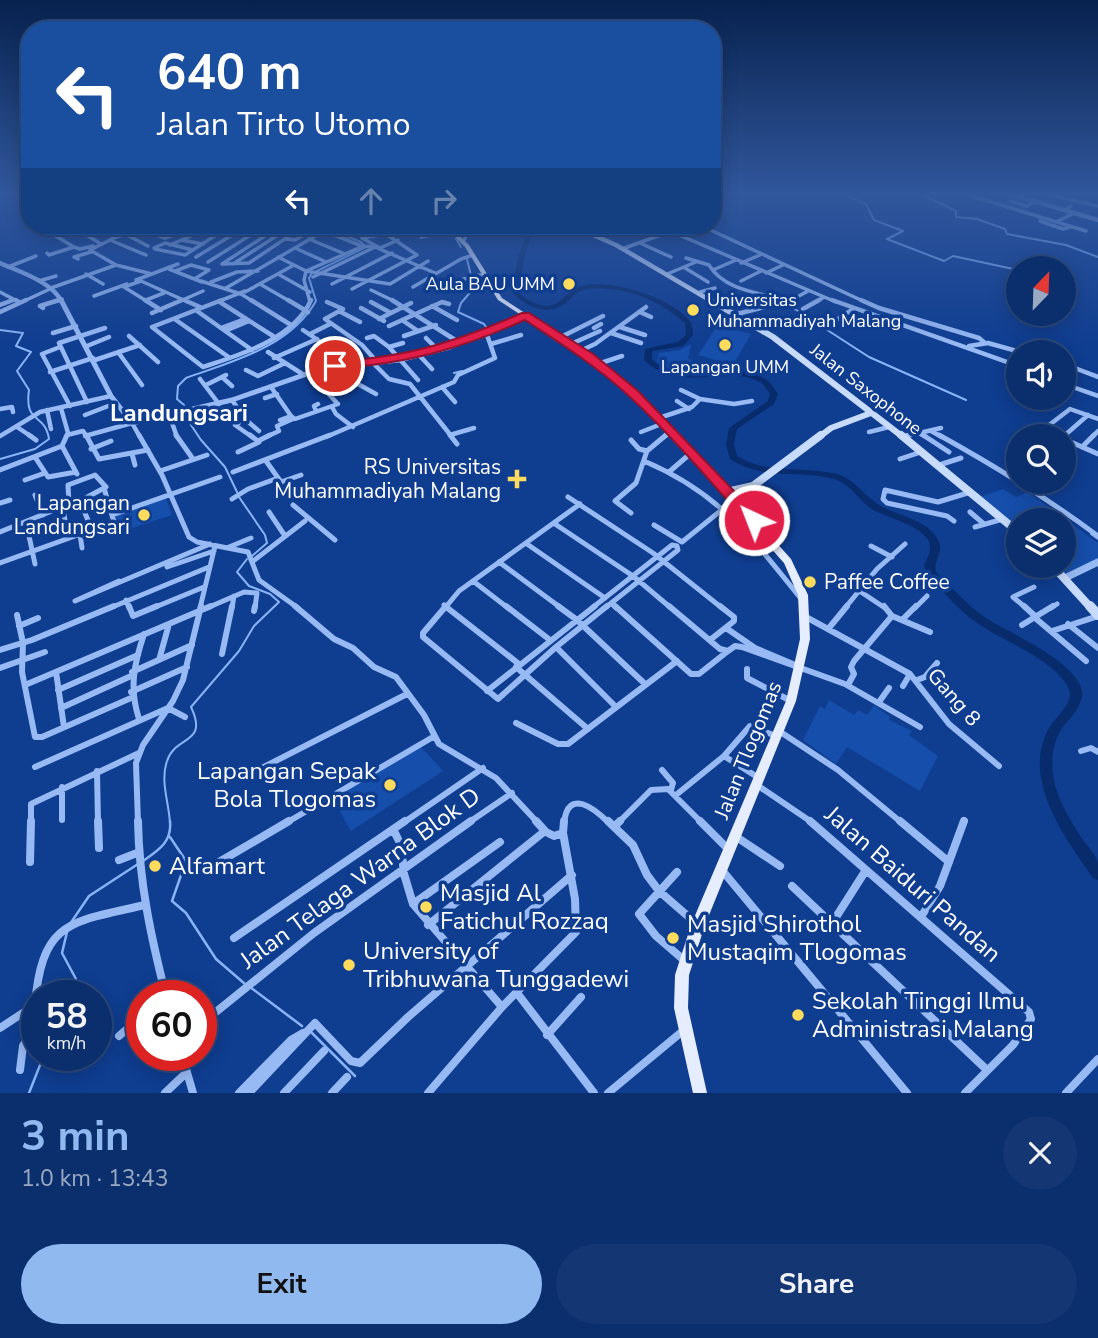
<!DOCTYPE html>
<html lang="en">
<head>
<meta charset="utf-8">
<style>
  body { margin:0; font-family:"Nunito Sans",sans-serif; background:#143672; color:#f1f3f6; height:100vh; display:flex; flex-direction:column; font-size:26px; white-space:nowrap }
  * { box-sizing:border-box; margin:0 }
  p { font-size:23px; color:#9aa8c2 }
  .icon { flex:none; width:38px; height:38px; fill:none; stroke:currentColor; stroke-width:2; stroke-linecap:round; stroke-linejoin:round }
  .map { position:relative; height:1093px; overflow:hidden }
  .panel { display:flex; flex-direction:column; background:#0b2e6c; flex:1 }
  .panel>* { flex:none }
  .guide { position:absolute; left:21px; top:21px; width:700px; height:214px; border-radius:28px; box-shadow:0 4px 18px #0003,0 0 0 2px #2b4a7f; background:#1a4fa0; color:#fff; overflow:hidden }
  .needle { width:46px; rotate:23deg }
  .tools { position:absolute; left:1006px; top:256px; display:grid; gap:14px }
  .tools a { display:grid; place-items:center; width:70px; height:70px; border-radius:50%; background:#0b2e6c; box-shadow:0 4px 18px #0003,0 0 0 2px #2b4a7f; font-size:35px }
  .speed { position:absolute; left:21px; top:980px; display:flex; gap:14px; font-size:35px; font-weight:700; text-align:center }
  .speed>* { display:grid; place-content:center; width:91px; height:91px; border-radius:50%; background:#0b2e6c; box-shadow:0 4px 18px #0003,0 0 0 2px #2b4a7f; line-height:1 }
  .speed small { font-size:18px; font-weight:400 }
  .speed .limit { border:10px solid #d22; background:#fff; color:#111 }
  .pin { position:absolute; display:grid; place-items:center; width:60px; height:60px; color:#fff; margin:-30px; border:4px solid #fff; border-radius:50%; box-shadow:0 2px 7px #0007 }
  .me { position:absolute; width:77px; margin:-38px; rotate:317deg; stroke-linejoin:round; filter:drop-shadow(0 0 5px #0008) }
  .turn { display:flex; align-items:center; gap:24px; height:147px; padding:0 21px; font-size:32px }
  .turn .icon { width:91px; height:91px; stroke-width:2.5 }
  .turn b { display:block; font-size:49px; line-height:60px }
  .lanes { display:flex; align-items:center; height:66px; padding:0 21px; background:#0003; justify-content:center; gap:35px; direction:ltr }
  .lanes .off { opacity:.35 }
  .round { display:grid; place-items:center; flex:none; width:74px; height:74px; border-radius:37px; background:#143672 }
  .headline { display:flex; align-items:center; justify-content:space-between; height:119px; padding:0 21px }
  h1 { font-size:42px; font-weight:700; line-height:52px; color:#90b9f0 }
  .button { display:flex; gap:14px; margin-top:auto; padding:14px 21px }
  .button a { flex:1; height:80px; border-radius:42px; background:#90b9f0; color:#111; font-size:28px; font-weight:700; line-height:80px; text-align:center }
  .button a+a { background:#143672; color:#f1f3f6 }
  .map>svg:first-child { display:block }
  .green { fill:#164eab }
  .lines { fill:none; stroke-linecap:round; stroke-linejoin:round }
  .stream-far1 { stroke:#89b4f8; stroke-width:2 }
  .stream { stroke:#89b4f8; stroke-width:2.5 }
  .river { fill:#082b6b; fill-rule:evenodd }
  .minor-far4 { stroke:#98baf4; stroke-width:3.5 }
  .minor-far3 { stroke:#98baf4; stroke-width:4.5 }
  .minor-far2 { stroke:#98baf4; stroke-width:5 }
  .minor-far1 { stroke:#98baf4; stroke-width:6 }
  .minor { stroke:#98baf4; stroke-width:8 }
  .tertiary-far2 { stroke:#98baf4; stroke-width:4.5 }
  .tertiary-far1 { stroke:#98baf4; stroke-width:5 }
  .tertiary { stroke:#98baf4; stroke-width:7 }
  .secondary-far3 { stroke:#c7dbfd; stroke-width:4.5 }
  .secondary-far2 { stroke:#c7dbfd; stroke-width:6 }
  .secondary-far1 { stroke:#c7dbfd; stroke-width:8 }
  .secondary { stroke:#c7dbfd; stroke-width:10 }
  .primary { fill:#e5edff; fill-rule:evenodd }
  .route { fill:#e11d48; stroke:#92132f; stroke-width:2 }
  .poi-dot { fill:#ffdc5b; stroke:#0f3d90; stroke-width:2.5 }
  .labels { text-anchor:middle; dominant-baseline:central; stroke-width:7; stroke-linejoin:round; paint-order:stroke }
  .far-poi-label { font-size:18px; fill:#fff; stroke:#0f3d90; text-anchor:end }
  .far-street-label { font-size:18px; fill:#fff; stroke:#0f3d90 }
  .poi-label { font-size:21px; fill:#fff; stroke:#0f3d90; text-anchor:end }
  .street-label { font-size:21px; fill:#fff; stroke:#0f3d90 }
  .quarter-label { font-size:24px; font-weight:bold; fill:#fff; stroke:#0f3d90 }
  .near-poi-label { font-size:24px; fill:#fff; stroke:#0f3d90; text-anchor:start }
  .near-street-label { font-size:24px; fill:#fff; stroke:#0f3d90 }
</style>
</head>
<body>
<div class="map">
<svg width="1098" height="1093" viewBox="0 0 1098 1093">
  <rect width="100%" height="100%" fill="#0f3d90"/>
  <!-- green -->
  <path class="green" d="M717 326 751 334 733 365 698 355Z
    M691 344 688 359 716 369C697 371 671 377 657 362L659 353 680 350Z
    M1003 489 1016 497 1028 492 1098 543V561L1066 575 1055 565H1064V520H1018V529L980 497Z
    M166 498 172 515 120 532 115 515Z
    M829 700 854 715 858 710 867 715 874 705 890 717 889 720 912 731 909 735 938 756 920 791 847 747 836 764 803 740 820 706 825 709Z
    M421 747 443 771 351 831 333 799Z"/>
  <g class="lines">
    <!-- stream-far1 -->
    <path class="stream-far1" d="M841 193 866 204 874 220 903 231 887 239 944 261 953 256 1018 270
      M919 193 956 211V217L977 219 1005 229 1007 234 1066 245 1098 257
      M461 247 456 239 462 236
      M467 259 474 288 461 303 458 312 484 324 488 330
      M317 271 366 247 361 242 327 228
      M787 304 869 357 966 400
      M0 330 23 333 16 346 31 352 17 371 29 390C24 425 45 412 49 439L35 449 0 459
      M454 373 462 371
      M237 492 225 467 201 440 187 419 184 405 177 399 178 386 186 378C233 361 290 347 316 301L309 278 312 273
      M239 497 265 535 267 543 252 556
      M1091 534 1098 539
      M170 823C169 803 160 781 167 761 175 735 209 745 191 707L239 651 254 626 279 602 270 594 249 586 237 572 247 559"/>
    <!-- stream -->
    <path class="stream" d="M170 837 186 861 172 901 186 913 216 959 245 984
      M143 861C159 850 172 842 170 821
      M70 924 89 896 138 864
      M67 932 62 953 76 979 70 996
      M250 987 302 1026
      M312 1033 355 1076
      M29 1093 44 1055"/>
    <!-- river -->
    <path class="river" d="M490 226H500L532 233 524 258 518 292C526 299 536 306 547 306 561 305 567 291 579 287 607 277 670 297 689 320 693 324 693 330 693 335L683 346 652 351V359C656 363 660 367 665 369 694 381 745 360 768 381 772 384 775 390 778 394L774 404 737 429 734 444 737 456C767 475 803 466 837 474 854 479 862 493 876 503 893 515 931 520 939 542 943 553 933 561 936 572 951 587 965 603 983 616 1004 631 1087 665 1082 697 1080 707 1072 717 1065 724 1051 742 1050 763 1055 785 1060 804 1071 821 1081 837 1086 845 1097 855 1098 864 1098 869 1098 875 1098 880L1093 878C1071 846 1043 809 1040 769 1039 755 1042 740 1049 728 1056 716 1076 702 1068 687 1053 659 1003 641 977 623 965 615 955 604 945 594 936 584 927 579 924 565 928 557 933 549 928 540 918 524 887 518 872 509 858 500 851 484 834 479 798 469 764 481 730 459L726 444 729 428 768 401 770 394C767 390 764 385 760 382 750 376 738 376 728 376 697 377 668 383 644 360L645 350 649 348 678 342 686 335 685 323C662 303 635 290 605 289 598 288 590 288 583 290 576 292 571 299 566 303 547 317 526 307 512 292L518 258 526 234Z"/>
    <!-- minor-far4 -->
    <path class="minor-far4" d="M962 193 1086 231
      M1042 193 1098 206
      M1010 201 1027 206 1034 202
      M1065 210 1071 206
      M1040 221 1063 229 1070 227
      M1056 222 1074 213
      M39 226 74 247
      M72 226 101 244
      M280 226 222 264 249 263 304 226
      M460 226 466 236 463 242
      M658 226 836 302
      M702 226 865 302
      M171 227 182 232
      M323 227 333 226
      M143 230 165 238 197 226
      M583 230 598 226
      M340 231 351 226
      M125 234 148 246
      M421 237 461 229
      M362 238 380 248 398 240
      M285 239 295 240 320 226
      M309 239 345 254
      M110 240 146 255
      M182 240 203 244
      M640 243 671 257
      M170 245 214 226
      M154 248 165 243 193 250
      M295 248 326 262
      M155 249 185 255 230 226
      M622 249 677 229
      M47 253 49 255 74 247 80 249 93 246
      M196 257 247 226
      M278 257 306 271 361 247
      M686 258 709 265C723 288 752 292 777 298L781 302
      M78 259 74 257 91 252
      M208 262 265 226
      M741 263 760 255
      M233 264 292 226
      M116 265 152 274
      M8 267 36 256
      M685 268 708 282
      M169 269 202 282
      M713 270 736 260
      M175 271 191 265 209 270 196 278
      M766 273 783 265
      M86 274 103 284
      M278 274 310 292
      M667 274 696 262
      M313 277 375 247 435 273
      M136 280 178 264
      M39 281 56 276
      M201 281 241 294 254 302
      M741 281 761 271
      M211 282 237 272 258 271
      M260 284 291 302
      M332 284 392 253
      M413 287 461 259 473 255
      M51 288 116 265 90 250 116 237 156 226
      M226 288 324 231 362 246 375 247
      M352 289 417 255 386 234 362 238
      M371 290 396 302
      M447 291 452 282 484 274
      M0 292 19 302
      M245 292 294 265
      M700 292 715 288
      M94 296 127 284
      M146 300 164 293
      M8 302 13 300
      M22 302 52 288
      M53 302 62 299
      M148 302 124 287 141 281 188 302
      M178 302 203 291
      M217 302 245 291
      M310 302 304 280 306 271 390 284 428 261
      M788 302 808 291
      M816 302 824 297"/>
    <!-- minor-far3 -->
    <path class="minor-far3" d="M16 300 19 302
      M145 300 161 310
      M184 300 200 307
      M222 300 152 327 203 367C240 355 294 339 311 300
      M251 300 291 325
      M288 300 308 312
      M392 300 460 343
      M779 300 782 303
      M832 300 1018 366
      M861 300 879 308 979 338 985 343
      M220 302 273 336
      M327 302 343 309 325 319 362 345 377 362
      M371 302 391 313
      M0 305 13 300
      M432 306 457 320
      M43 308 40 306 59 300
      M361 308 384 321
      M726 308 743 302
      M803 309 819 300
      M197 311 252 350
      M339 311 360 322
      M0 312 26 300
      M640 312 651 317
      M152 313 182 300
      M737 314 792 300
      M379 319 411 303
      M176 320 230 358
      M402 320 418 331
      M832 323 853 309
      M389 326 442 302 449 304
      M620 327 645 335
      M221 328 245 319
      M594 328 601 324
      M303 330 325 345 340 362 347 378 376 394
      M225 331 249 321
      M53 333 76 326
      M611 333 641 343
      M310 334 330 324
      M129 336 158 362
      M404 336 436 325
      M561 337 603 316
      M367 338 374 336 389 347 418 380
      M426 338 438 350
      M491 344 521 335
      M571 344 600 331
      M87 346 109 337
      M969 346 988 343 1020 352
      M60 347 42 354 70 406
      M389 347 403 343
      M580 351 595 344 646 307
      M118 352 142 385
      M268 352 304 375
      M419 355 432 369
      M274 358 317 339
      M95 360 140 345
      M373 363 389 379 410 384 452 437
      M598 364 622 356
      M1064 364 1098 377
      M246 370 258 376 285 363
      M50 372 93 358
      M222 377 232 386
      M200 379 219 404
      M1064 384 1098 396
      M206 385 226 375
      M271 387 291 416
      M442 387 455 402
      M681 390 700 399
      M265 398 277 394
      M232 400 245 419 259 431
      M677 401 689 409
      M87 402 59 343 105 328
      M203 407 207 416
      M332 407 336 414 353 427
      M61 408 68 433 66 437
      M0 409 12 407 13 412
      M47 410 51 429
      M316 411 314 406 318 404
      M169 414 177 437
      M85 415 116 403
      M659 418 692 407 700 399 734 404 752 401
      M245 419 235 425 252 437
      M280 420 291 416 295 419 338 404 309 373
      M17 427 32 437
      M931 431 942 437
      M641 432 664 423
      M869 432 889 427
      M919 433 926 437
      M67 435 83 431 87 437
      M450 435 474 428
      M0 436 40 412 111 396
      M85 436 132 423 140 437
      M1056 436 1044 429 1070 409 1098 419
      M1064 436 1088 415
      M266 437 279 431 277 426 293 419
      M326 437 454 382 458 375 495 358 486 332
      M664 437 672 431
      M902 437 941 428
      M1092 437 1098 431"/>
    <!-- minor-far2 -->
    <path class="minor-far2" d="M29 435 36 440
      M86 435 99 459 148 450
      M139 435 162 475 189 537 197 542 248 552 259 580 298 608
      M176 435 193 459
      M450 435 457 444
      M923 435 949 452
      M939 435C995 466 1047 498 1098 536
      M902 437 909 435
      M1064 439 1098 454
      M631 440 639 449 647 451
      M258 441 270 435
      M62 446 77 474
      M1082 447 1094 435
      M91 449 111 441
      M238 452 259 442 250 435
      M132 454 135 465
      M35 457 48 477 76 472
      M900 459 921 452
      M266 461 281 482 301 475
      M644 461C720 493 752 538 802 600
      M939 465 961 458
      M0 470 62 446 67 435
      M160 471 207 455
      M233 472 330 435
      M669 472 691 453
      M25 480 45 473
      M35 495 43 515
      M568 497 653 553 722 608
      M232 499 248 489 278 478
      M0 503 10 500
      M293 505 335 540
      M62 506 69 538
      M269 512 285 536
      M970 512 984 524
      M631 513 615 501 636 483 647 451 666 435
      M112 515 220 477
      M954 521 947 516 887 503 883 499 885 490 938 502 971 492
      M26 522 35 564
      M555 524 633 576 671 608
      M654 525 682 542 724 508
      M975 527 1003 519
      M0 532 69 504 68 485 95 475 106 487 80 501 92 530
      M80 534 82 548
      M527 544 605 598
      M871 546 892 557
      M229 547 251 538
      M252 562 305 521
      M499 562 561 608
      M0 563 114 522 104 488
      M167 567 214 551
      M119 581 75 601 210 544
      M473 581 508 608
      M861 592 885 608
      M126 600 129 608
      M611 603 616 608
      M444 605 448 608
      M110 608 209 567
      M153 608 204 587
      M200 608 215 546
      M207 608 244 592 257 593 255 608
      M232 608 234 596
      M445 608 459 591 580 504
      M592 608 672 545 677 546
      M605 608 678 550 677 546
      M845 608 877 569 905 544
      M915 608 927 596
      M1026 608 1013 597 1034 587
      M1051 608 1057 604"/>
    <!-- minor-far1 -->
    <path class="minor-far1" d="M129 606 133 616 157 606
      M295 606 334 639 353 648 374 667 396 677 424 715 439 744 496 778 538 823
      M445 606 519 664
      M446 606 423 633V637L498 699 556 647 607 606
      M506 606 550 640
      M558 606 577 620 645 684
      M615 606 691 674H699L728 651
      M669 606 720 649 728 651 735 646 742 647 845 684 920 727
      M884 606 892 616
      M1024 606 1035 616
      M254 611 255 606
      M17 615 23 643 22 672 35 737H42L131 698
      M806 617 910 674 949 724 999 766
      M1034 617 1086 661
      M902 620 916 606
      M1068 624 1098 648
      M1022 625 1053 606
      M19 626 38 618
      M726 628 755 648 800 667
      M829 628 847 606
      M1052 631 1098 616
      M710 640 734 621V617L720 606
      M556 647 615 706
      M0 650 32 640 114 606
      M222 654 232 606
      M159 660 169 624
      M516 667 588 729
      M0 668 45 652
      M747 669V678L791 701
      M56 672 64 727
      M132 672 192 645
      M917 680 925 677 937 663
      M25 685 211 606
      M848 685 854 674 851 667 854 661 892 616 930 632
      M903 686 910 674
      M58 690 138 655
      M487 691 595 606
      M131 692 187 667
      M879 702 889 688
      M61 708 131 676
      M139 719C129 688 134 664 144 634
      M516 723 558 744H568L677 661
      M779 731 838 770 902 823
      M1081 751 1091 748 1098 752
      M724 756 759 778
      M35 767 168 708 185 717
      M662 770 673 783 671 790
      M97 771 98 823
      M250 774 407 694
      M757 785 813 823
      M62 787V820
      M676 795 724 756 750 726 776 736
      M31 823V804L139 753
      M138 823 136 763 143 745 173 701 183 680 201 606
      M286 823 433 737
      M403 823 483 768
      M468 823 512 793
      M564 823C568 787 595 809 609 823
      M618 823 651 790 668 789 702 823
      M963 823 964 820"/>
    <!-- minor -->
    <path class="minor" d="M98 821 99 848
      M138 821C139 882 151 937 166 996
      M536 821 545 831
      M608 821 633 845 647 875 659 891 698 925
      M700 821 728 849
      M810 821 1029 1012 1031 1019 1013 1045 965 1093
      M900 821 949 862
      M615 826 620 821
      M393 829 401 845 404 874 413 904 502 1007
      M548 833 554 836 563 833 564 821
      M735 836 780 866
      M119 860 137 853
      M30 862 31 821
      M214 865 289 821
      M721 869 907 1093
      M677 872 639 914 656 936 685 961
      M792 886 987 1070
      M413 904 500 842
      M921 917 940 886 964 821
      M428 925 545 831
      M831 925 866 870
      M234 938 405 821
      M517 993 594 1093
      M35 1005C42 920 71 922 145 905
      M201 1024 314 933 471 821
      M0 1028 35 1005
      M547 1035 581 997
      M119 1036 142 1016
      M182 1055 193 1093
      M20 1070 23 1046 37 1024
      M165 1093 186 1073
      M239 1093 291 1040 303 1033
      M249 1093 315 1023 351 1061 360 1063 408 1017 572 875
      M284 1093 324 1051
      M332 1093 347 1077
      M428 1093 502 1007 576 932 575 899 563 833
      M608 1093 684 1030
      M1066 1093 1098 1059"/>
    <!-- tertiary-far2 -->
    <path class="tertiary-far2" d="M1007 193 1098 220
      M0 263C20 272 51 281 62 302"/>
    <!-- tertiary-far1 -->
    <path class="tertiary-far1" d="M61 300 111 396 132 423 232 400 324 368 399 360 450 347 525 316"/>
    <!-- tertiary -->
    <path class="tertiary" d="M1065 578 1098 562"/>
    <!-- secondary-far3 -->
    <path class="secondary-far3" d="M573 226 616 245 713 302"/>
    <!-- secondary-far2 -->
    <path class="secondary-far2" d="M710 300 773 337 903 437
      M819 437 831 428 871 413"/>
    <!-- secondary-far1 -->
    <path class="secondary-far1" d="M901 435 1018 532
      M727 492 753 486 821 435
      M1052 565 1091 608"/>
    <!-- secondary -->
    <path class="secondary" d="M1090 606 1098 615"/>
    <!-- primary -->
    <path class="primary" d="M444 226H449L469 245 502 298 591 356 635 392 675 429 791 559 808 595 810 639 796 701 705 925 689 975 688 1008 707 1093H693L674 1008 675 975 691 925 786 701 800 639 798 595 784 563 669 433 631 394 587 358 498 300 465 247Z"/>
  </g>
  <!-- sky -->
  <linearGradient id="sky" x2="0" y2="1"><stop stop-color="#08224f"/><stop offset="0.56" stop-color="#31579c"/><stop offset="1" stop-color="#31579c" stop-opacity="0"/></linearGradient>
  <rect width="1098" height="346" fill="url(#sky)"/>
  <!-- route -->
  <path class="route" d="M522 313H529L593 354 638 391 759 517 761 520 759 524H748C710 481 672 436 630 397 598 367 561 344 525 320 458 350 408 363 335 369L329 366 335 362C410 356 453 343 522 313Z"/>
  <!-- markers -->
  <g class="poi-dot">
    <circle cx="569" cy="284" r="7"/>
    <circle cx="693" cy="310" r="7"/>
    <circle cx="725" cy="345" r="7"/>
    <path d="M513.5 468.5h7v7h7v7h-7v7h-7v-7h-7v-7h7z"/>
    <circle cx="144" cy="515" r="7"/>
    <circle cx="810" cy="582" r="7"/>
    <circle cx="390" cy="785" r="7"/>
    <circle cx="155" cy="866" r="7"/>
    <circle cx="426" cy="907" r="7"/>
    <circle cx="673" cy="938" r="7"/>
    <circle cx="349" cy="965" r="7"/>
    <circle cx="798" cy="1015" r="7"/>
  </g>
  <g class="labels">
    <!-- far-poi labels -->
    <g class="far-poi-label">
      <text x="555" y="284">Aula BAU UMM</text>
      <text x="707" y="300" text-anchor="start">Universitas<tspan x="707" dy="21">Muhammadiyah Malang</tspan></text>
      <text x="725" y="367" text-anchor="middle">Lapangan UMM</text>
    </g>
    <!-- far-street labels -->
    <g class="far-street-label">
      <text transform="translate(866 389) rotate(38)">Jalan Saxophone</text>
    </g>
    <!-- poi labels -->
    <g class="poi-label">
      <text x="501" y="467">RS Universitas<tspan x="501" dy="24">Muhammadiyah Malang</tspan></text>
      <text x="130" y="503">Lapangan<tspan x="130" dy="24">Landungsari</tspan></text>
      <text x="824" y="582" text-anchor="start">Paffee Coffee</text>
    </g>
    <!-- street labels -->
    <g class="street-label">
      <text transform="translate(954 697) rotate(49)">Gang 8</text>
      <text transform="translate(748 750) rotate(-68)">Jalan Tlogomas</text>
    </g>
    <!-- quarter labels -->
    <g class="quarter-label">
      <text x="179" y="413">Landungsari</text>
    </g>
    <!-- near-poi labels -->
    <g class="near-poi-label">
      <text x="376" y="771" text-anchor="end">Lapangan Sepak<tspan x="376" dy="28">Bola Tlogomas</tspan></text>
      <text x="169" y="866">Alfamart</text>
      <text x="440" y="893">Masjid Al<tspan x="440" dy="28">Fatichul Rozzaq</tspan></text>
      <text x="687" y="924">Masjid Shirothol<tspan x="687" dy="28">Mustaqim Tlogomas</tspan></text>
      <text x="363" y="951">University of<tspan x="363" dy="28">Tribhuwana Tunggadewi</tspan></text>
      <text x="812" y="1001">Sekolah Tinggi Ilmu<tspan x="812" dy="28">Administrasi Malang</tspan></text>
    </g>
    <!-- near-street labels -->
    <g class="near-street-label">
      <text transform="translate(360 878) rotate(-36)">Jalan Telaga Warna Blok D</text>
      <text transform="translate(913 884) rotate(41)">Jalan Baiduri Pandan</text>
    </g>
  </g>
</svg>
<div class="tools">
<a><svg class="needle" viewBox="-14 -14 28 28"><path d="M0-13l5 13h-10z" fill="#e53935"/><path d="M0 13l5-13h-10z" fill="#9aa8c2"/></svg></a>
<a><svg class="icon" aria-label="sound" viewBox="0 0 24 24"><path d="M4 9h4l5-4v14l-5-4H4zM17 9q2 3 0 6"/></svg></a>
<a><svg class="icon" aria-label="search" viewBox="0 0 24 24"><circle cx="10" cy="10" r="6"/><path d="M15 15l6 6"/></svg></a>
<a><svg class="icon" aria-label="layers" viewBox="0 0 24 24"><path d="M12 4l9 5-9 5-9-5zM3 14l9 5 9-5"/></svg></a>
</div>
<div class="speed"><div>58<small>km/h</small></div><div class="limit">60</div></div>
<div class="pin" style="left:335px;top:366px;background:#d93025"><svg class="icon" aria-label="arrive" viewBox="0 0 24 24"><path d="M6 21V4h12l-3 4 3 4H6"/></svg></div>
<svg class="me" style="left:754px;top:520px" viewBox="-20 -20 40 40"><circle r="17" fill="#e11d48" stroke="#fff" stroke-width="3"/><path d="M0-11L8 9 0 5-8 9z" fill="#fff"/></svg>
<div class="guide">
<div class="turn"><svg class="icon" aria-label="left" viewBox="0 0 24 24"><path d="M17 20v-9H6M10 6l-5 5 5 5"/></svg><div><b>640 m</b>Jalan Tirto Utomo</div></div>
<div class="lanes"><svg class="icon" aria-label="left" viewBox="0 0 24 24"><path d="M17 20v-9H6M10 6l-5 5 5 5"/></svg><svg class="icon off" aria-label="ahead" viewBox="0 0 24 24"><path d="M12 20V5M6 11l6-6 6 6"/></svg><svg class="icon off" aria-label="right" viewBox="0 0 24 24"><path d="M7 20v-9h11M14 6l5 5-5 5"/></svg></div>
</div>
</div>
<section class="panel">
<div class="headline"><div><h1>3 min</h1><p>1.0 km · 13:43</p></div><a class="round"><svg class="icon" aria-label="close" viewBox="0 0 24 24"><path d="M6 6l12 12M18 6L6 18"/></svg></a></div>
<div class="button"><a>Exit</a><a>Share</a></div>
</section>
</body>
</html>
